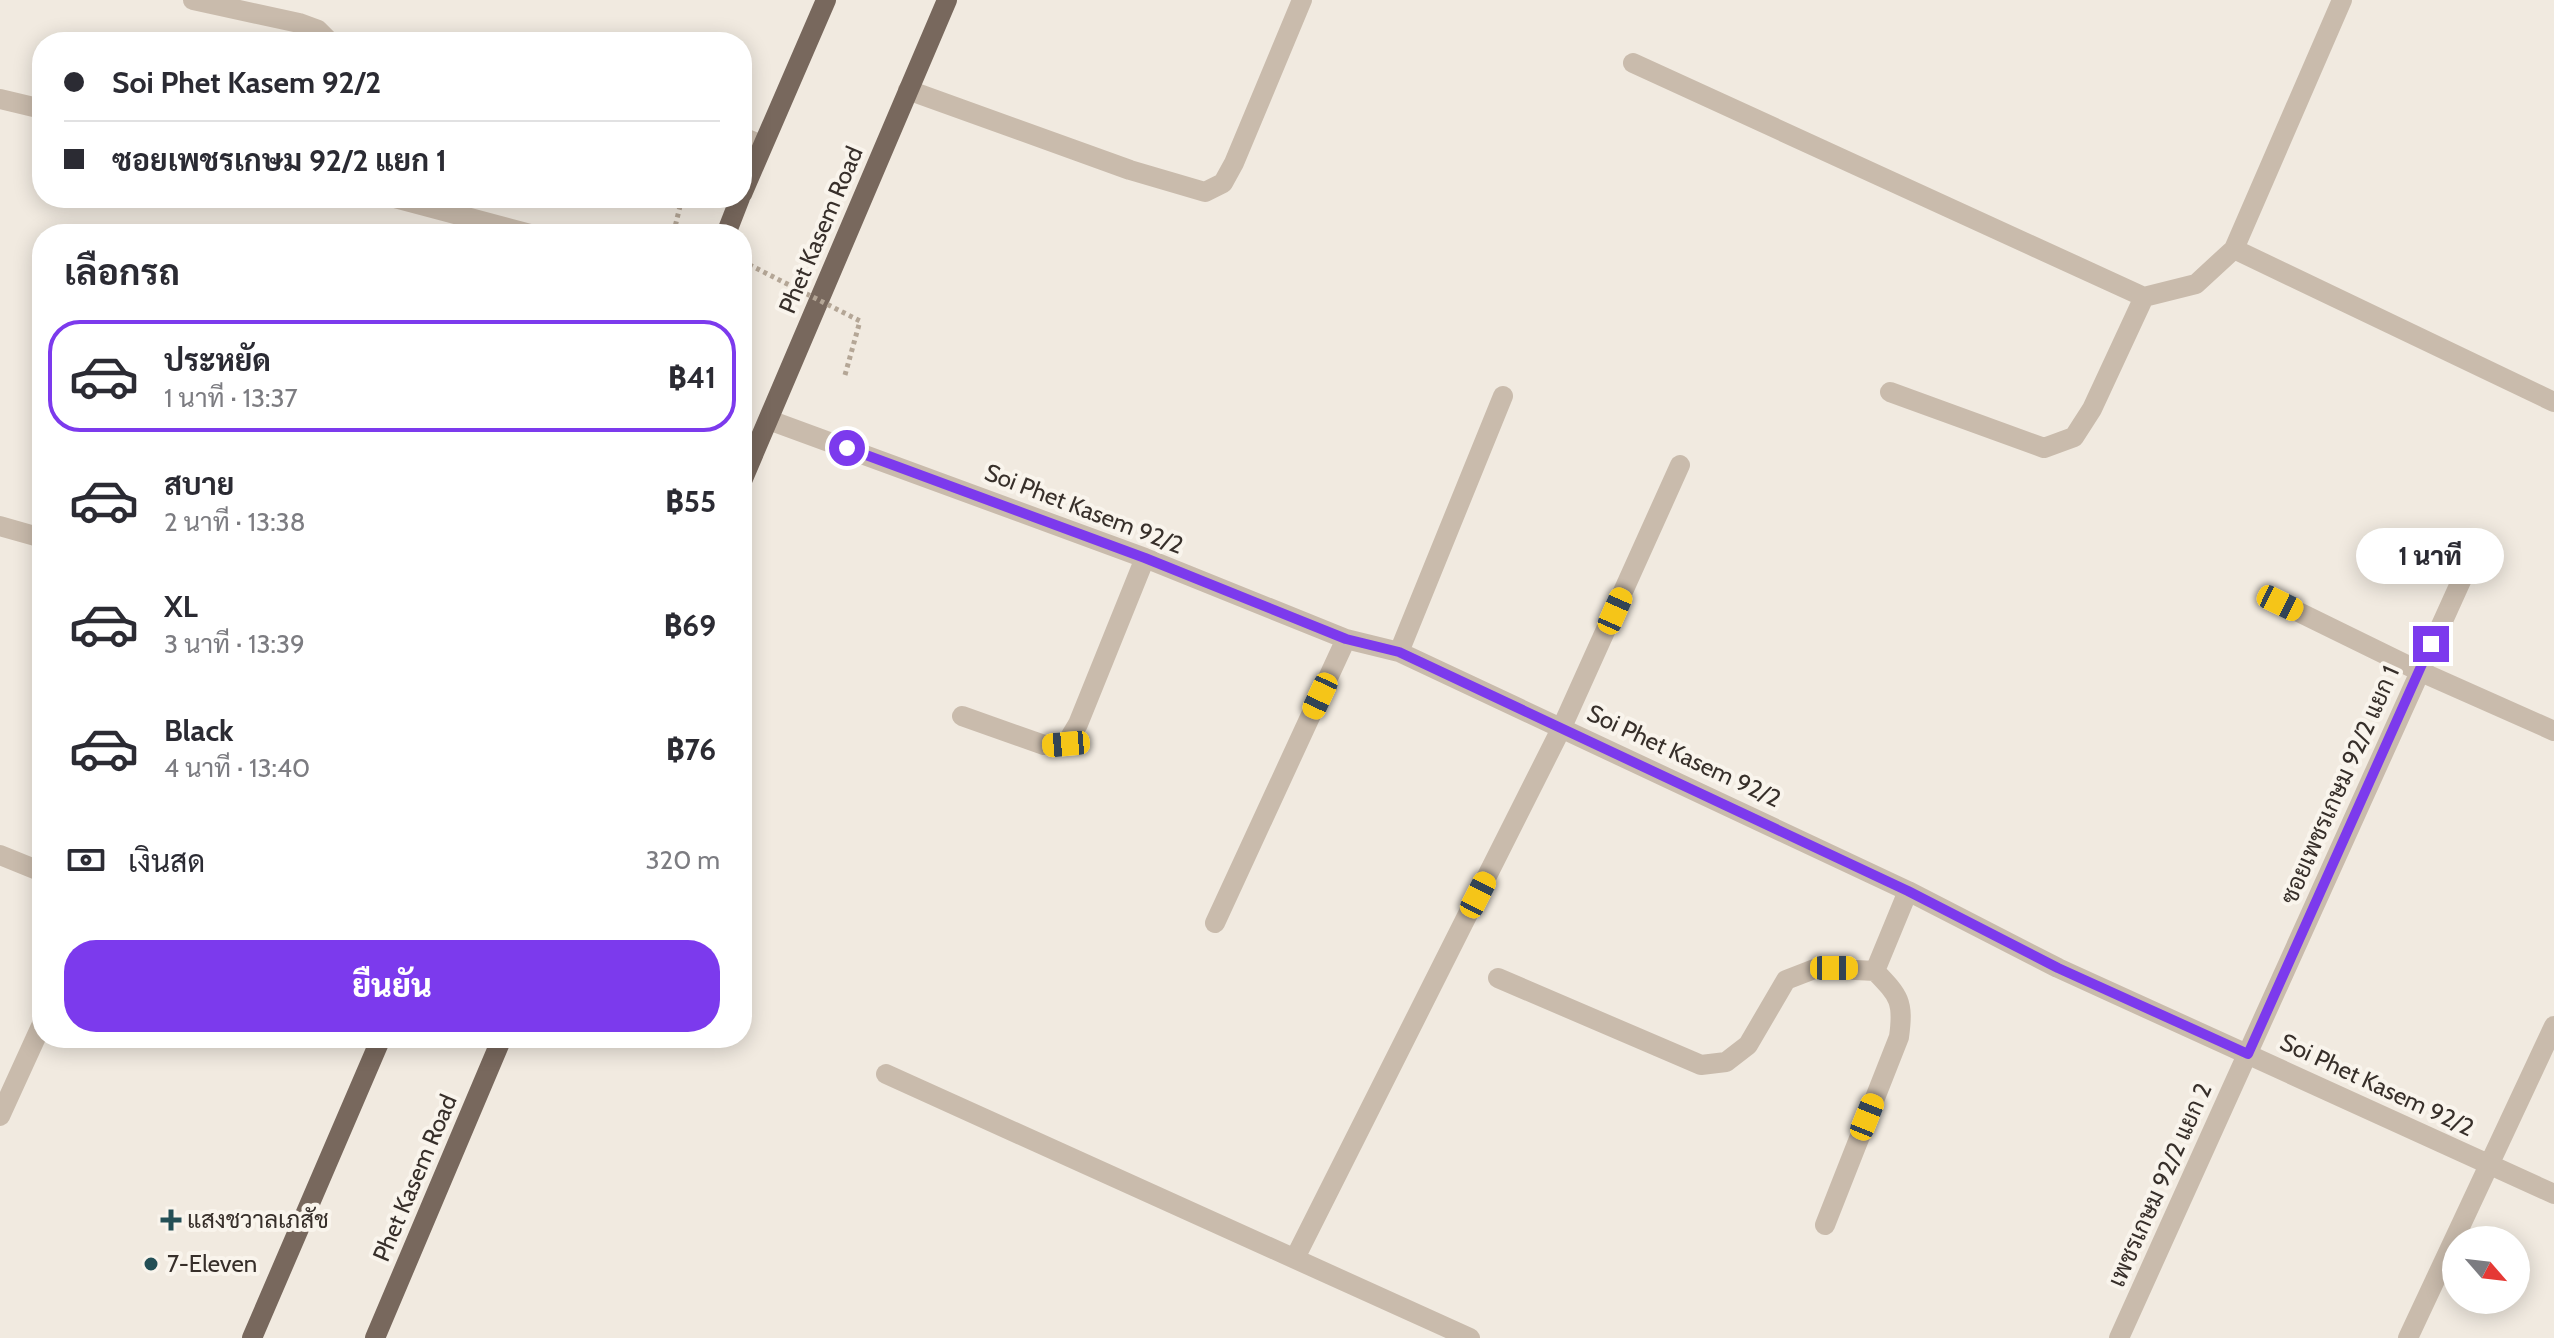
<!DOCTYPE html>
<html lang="th">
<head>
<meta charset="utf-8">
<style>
	body { margin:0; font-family:Cabin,Sarabun,sans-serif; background:#f2f2f3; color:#2b2b33; height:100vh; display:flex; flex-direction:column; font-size:30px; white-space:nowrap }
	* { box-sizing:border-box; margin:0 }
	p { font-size:26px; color:#7c7c81 }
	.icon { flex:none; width:44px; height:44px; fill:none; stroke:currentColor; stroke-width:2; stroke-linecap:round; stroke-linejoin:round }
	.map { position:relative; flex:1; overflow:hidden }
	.side { position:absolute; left:32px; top:224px; width:720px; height:824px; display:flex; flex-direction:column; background:#fff; border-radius:32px; box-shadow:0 4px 20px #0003 }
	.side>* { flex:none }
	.top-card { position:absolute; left:32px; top:32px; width:720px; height:176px; border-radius:32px; box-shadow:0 4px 20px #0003; display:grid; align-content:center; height:176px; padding:0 32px; background:#fff }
	.needle { width:52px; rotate:118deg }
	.buttons { position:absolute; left:2442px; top:1226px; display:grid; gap:16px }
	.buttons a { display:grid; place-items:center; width:88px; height:88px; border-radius:50%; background:#fff; box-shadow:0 4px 20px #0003; font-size:40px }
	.end { position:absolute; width:36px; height:36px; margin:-18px; border:10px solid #7c3aed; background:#fff; box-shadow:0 0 0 4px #fff }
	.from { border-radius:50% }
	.bubble { position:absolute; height:56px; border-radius:28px; background:#fff; box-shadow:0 4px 20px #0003; font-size:26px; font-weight:800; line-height:56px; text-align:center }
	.car { position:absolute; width:24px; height:48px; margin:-24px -12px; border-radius:10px; box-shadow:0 0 6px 2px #0007; background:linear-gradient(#f5c518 24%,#345 0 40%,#f5c518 0 76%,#345 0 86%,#f5c518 0) }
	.top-card b { display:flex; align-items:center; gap:28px; height:76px; font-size:30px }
	.top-card b+b { border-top:2px solid #e1e1e2 }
	.top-card i { width:20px; height:20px; background:#2b2b33 }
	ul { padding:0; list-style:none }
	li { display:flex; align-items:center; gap:24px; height:112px; margin:0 16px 12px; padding:0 16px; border:4px solid transparent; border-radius:32px }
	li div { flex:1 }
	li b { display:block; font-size:30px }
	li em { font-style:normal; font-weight:800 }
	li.active { border-color:#7c3aed }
	li>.icon { width:72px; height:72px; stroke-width:1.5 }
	h2 { padding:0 32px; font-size:36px; line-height:96px }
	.pay { display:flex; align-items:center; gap:20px; height:88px; padding:0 32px; font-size:30px }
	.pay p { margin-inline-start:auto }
	.button { display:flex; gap:16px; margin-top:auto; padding:16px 32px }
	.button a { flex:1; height:92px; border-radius:32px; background:#7c3aed; color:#fff; font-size:32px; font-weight:800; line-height:92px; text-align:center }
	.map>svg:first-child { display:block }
</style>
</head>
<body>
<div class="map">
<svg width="2554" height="1338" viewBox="0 0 2554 1338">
	<rect width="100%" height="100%" fill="#f1eae0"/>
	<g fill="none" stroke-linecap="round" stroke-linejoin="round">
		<path stroke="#b4a696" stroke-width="5" stroke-dasharray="4 4" stroke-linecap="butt" d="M682,198L675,227L689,234
			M845,375L860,321"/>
		<path stroke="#c9bbac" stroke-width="20" d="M193,0L299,23L318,30L330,42
			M1633,63L2144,297
			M908,90L1130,170L1205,192L1223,183L1234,163L1302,0
			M0,99L42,109
			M742,137L762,145
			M395,198L530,234
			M2234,249L2554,402
			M1890,392L2044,448L2074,437L2092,409L2144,297L2196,284L2234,249L2342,0
			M769,420L1145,558L1346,639L1399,652L1908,891L2058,968L2554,1194
			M0,526L42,538
			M2280,603L2419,671L2554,731
			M1399,652L1503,396
			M962,716L1044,745L1066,744L1078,724L1145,558
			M0,855L42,872
			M1215,923L1346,639
			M1498,978L1701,1065L1726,1062L1748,1045L1786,980L1817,968L1875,971L1908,891
			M886,1074L1470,1338
			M0,1116L42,1024
			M1825,1225L1899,1037C1904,1001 1899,996 1875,971
			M1295,1258L1562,727L1680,465
			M2119,1338L2480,539
			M2408,1338L2554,1026"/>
		<path stroke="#78685d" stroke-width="20" d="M742,194L826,0
			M726,234L740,198
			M742,481L947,0
			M252,1338L381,1038
			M375,1338L502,1038"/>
		<path stroke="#b4a696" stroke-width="5" stroke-dasharray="4 4" stroke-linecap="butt" d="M742,261L860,321"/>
	</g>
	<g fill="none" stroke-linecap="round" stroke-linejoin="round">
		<path stroke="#7c3aed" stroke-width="10" d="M847,448L1145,558L1346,639L1399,652L1908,891L2058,968L2248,1054L2431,644"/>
	</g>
	<g fill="#234f56" stroke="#f9f4ec" stroke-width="3">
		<path d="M167 1208h8v8h8v8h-8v8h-8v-8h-8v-8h8z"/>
		<circle cx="151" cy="1264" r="8"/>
	</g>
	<g text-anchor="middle" stroke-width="8" stroke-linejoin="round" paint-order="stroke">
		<g font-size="24" fill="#372f2a" stroke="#f9f4ec">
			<text transform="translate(821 230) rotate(-67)" y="8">Phet Kasem Road</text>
			<text transform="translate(1084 509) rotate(21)" y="8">Soi Phet Kasem 92/2</text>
			<text transform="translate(1684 756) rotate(25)" y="8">Soi Phet Kasem 92/2</text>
			<text transform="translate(2340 785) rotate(-66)" y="8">ซอยเพชรเกษม 92/2 แยก 1</text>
			<text transform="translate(2377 1085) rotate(25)" y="8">Soi Phet Kasem 92/2</text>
			<text transform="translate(415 1178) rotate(-67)" y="8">Phet Kasem Road</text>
			<text transform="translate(2160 1185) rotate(-66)" y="8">เพชรเกษม 92/2 แยก 2</text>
		</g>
		<g font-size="24" fill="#372f2a" stroke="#f9f4ec" text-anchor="start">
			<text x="187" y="1228">แสงชวาลเภสัช</text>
			<text x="167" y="1272">7-Eleven</text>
		</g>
	</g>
</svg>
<div class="buttons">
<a><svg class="needle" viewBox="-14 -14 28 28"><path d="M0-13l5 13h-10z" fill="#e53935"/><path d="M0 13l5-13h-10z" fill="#7c7c81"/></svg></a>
</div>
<i class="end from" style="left:847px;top:448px"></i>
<i class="end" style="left:2431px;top:644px"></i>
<div class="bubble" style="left:2356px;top:528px;width:148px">1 นาที</div>
<i class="car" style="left:2280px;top:603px;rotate:116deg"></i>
<i class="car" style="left:1615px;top:611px;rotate:24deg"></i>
<i class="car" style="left:1320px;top:696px;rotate:205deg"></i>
<i class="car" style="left:1066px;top:744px;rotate:265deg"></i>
<i class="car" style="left:1478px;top:895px;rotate:27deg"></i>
<i class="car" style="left:1834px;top:968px;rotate:90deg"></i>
<i class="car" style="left:1867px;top:1117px;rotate:22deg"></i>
<div class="top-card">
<b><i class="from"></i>Soi Phet Kasem 92/2</b>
<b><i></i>ซอยเพชรเกษม 92/2 แยก 1</b>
</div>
<section class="side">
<h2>เลือกรถ</h2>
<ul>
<li class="active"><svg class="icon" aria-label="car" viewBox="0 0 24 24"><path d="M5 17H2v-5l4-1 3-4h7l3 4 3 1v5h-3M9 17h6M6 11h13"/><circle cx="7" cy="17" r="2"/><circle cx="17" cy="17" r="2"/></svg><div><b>ประหยัด</b><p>1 นาที · 13:37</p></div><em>฿41</em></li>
<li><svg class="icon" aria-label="car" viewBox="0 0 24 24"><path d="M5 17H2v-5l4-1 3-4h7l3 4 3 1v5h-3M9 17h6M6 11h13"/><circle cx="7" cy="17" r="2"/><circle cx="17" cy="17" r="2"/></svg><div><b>สบาย</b><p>2 นาที · 13:38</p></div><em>฿55</em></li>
<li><svg class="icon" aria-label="car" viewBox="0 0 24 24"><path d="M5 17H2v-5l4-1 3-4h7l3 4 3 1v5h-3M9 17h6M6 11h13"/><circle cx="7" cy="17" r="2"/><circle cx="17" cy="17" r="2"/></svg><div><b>XL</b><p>3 นาที · 13:39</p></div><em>฿69</em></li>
<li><svg class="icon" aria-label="car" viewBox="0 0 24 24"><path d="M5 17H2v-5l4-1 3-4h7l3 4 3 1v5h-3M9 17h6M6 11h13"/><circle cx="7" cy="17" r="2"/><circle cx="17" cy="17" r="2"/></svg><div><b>Black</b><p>4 นาที · 13:40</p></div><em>฿76</em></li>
</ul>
<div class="pay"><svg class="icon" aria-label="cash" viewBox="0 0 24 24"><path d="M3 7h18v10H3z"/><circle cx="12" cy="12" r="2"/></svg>เงินสด<p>320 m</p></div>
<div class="button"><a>ยืนยัน</a></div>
</section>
</div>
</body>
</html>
